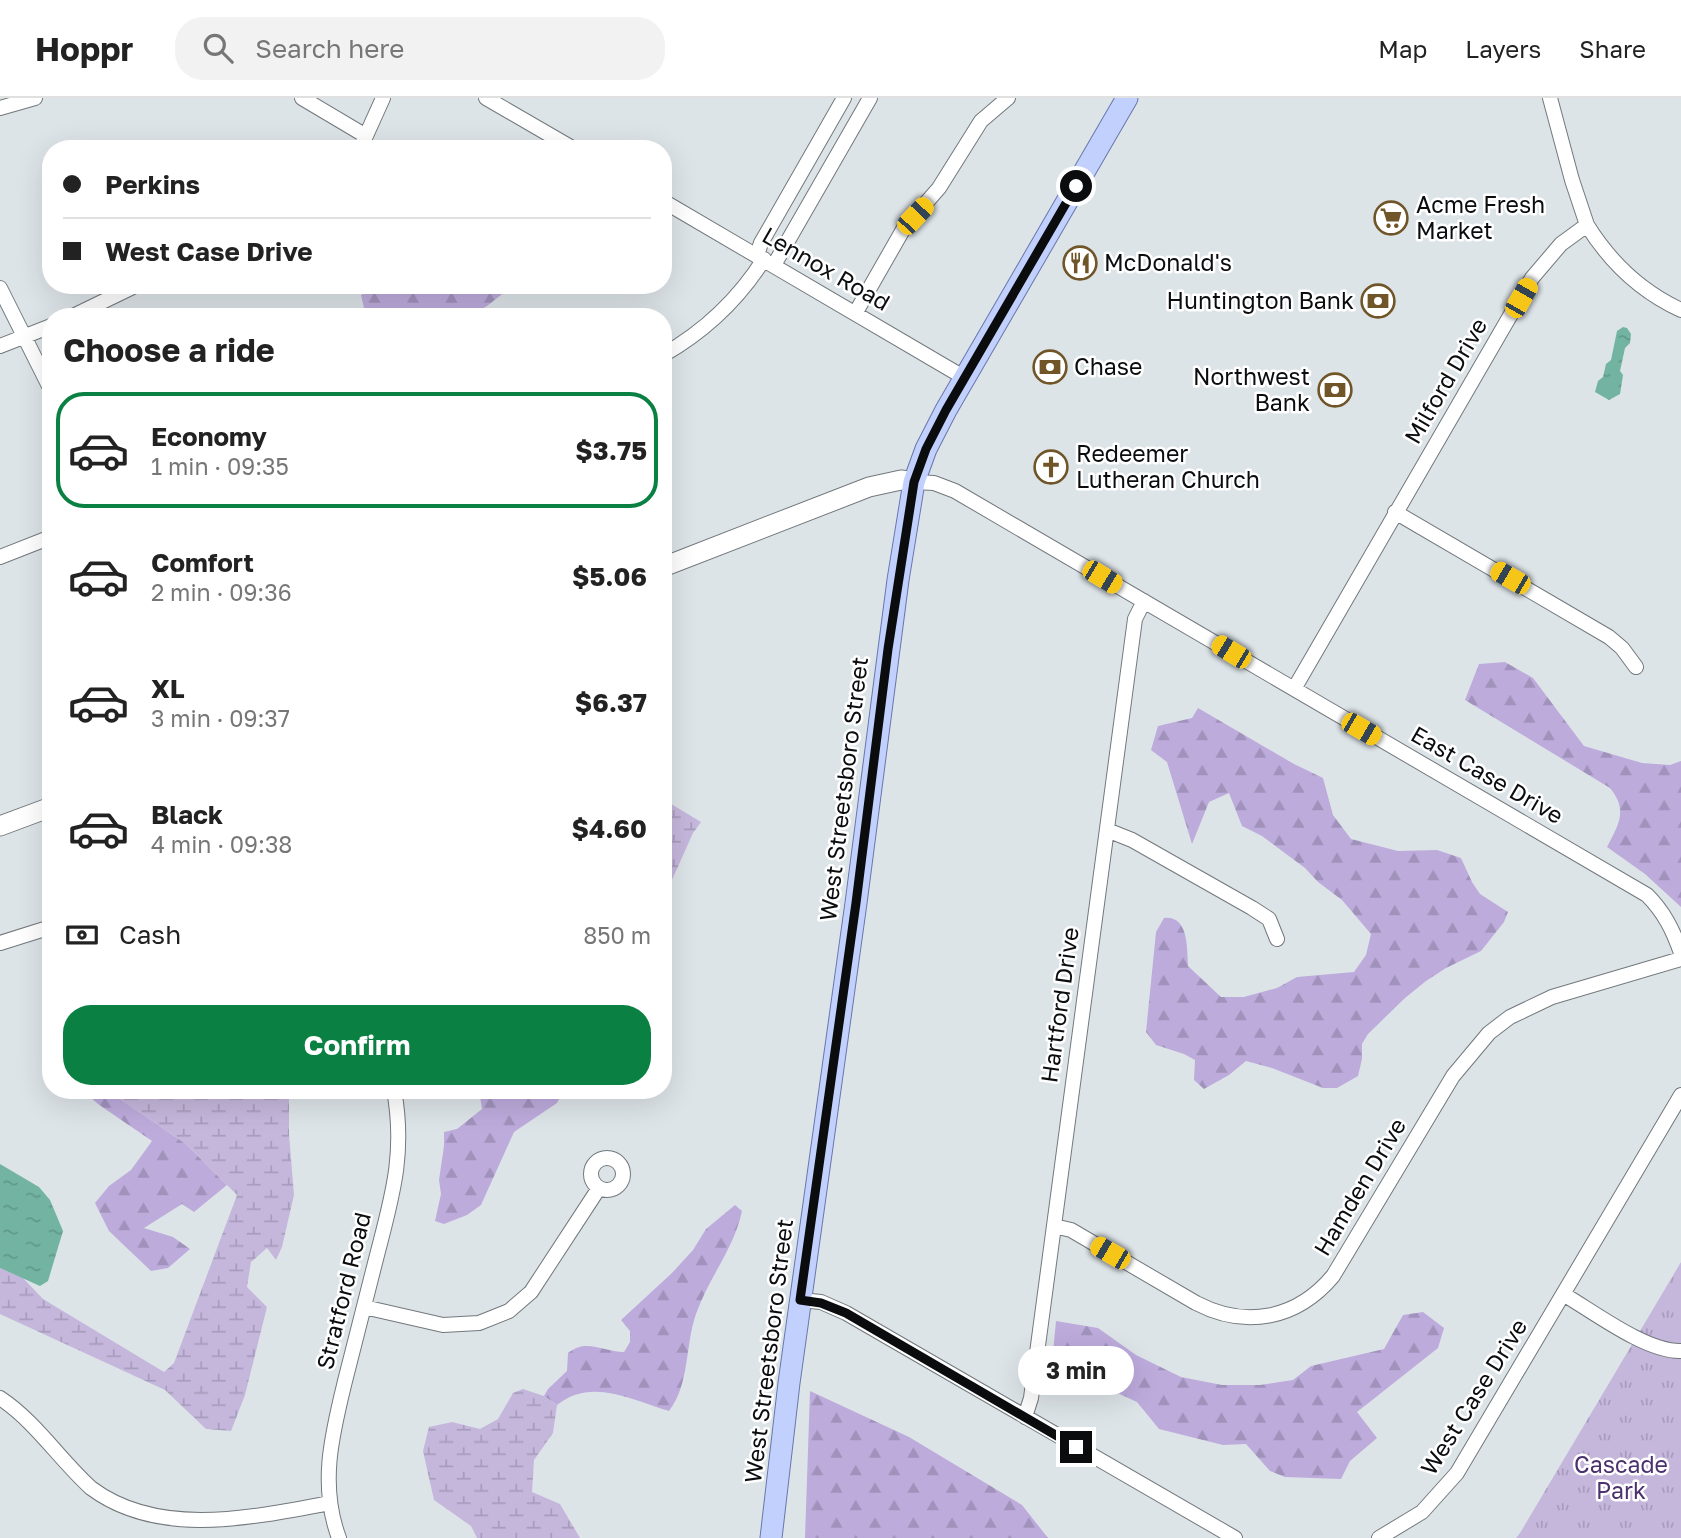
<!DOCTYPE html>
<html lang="en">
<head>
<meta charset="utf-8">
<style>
	body { margin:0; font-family:"Golos Text",sans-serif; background:#f2f2f2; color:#222; height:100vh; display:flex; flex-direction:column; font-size:26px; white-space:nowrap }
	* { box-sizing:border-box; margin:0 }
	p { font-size:23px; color:#767676 }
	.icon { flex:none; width:38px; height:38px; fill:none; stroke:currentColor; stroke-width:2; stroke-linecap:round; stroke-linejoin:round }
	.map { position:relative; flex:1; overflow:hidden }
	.side { position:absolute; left:42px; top:210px; width:630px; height:791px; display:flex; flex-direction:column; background:#fff; border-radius:28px; box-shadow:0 7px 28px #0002 }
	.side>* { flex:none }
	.banner { position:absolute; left:42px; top:42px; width:630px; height:154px; border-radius:28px; box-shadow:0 7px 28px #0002; display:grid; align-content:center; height:154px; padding:0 21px; background:#fff }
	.end { position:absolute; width:32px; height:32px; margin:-16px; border:9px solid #0a0c0e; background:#fff; box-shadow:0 0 0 4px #fff }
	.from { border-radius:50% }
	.bubble { position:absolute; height:49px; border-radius:24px; background:#fff; box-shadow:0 7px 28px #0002; font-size:23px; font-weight:700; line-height:49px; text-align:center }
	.car { position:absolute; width:21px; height:42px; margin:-21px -10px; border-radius:9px; box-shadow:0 0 5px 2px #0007; background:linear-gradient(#f5c518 24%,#345 0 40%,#f5c518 0 76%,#345 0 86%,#f5c518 0) }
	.banner b { display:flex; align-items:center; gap:24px; height:66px; font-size:26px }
	.banner b+b { border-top:2px solid #e0e0e0 }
	.banner i { width:18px; height:18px; background:#222 }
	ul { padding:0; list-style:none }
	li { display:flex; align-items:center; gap:21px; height:116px; margin:0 14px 10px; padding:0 7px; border:4px solid transparent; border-radius:28px }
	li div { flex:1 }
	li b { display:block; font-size:26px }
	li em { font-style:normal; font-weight:700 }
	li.on { border-color:#0b8043 }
	li>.icon { width:63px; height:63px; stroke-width:1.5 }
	h2 { padding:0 21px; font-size:32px; line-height:84px }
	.pay { display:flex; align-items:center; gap:18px; height:77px; padding:0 21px; font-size:26px }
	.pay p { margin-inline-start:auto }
	.cta { display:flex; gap:14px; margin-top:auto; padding:14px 21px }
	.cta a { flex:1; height:80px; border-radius:28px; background:#0b8043; color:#fff; font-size:28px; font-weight:700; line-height:80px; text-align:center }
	header { display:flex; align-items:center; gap:42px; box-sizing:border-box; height:98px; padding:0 35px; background:#fff; border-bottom:2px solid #e0e0e0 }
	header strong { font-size:33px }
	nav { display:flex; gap:38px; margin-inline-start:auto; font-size:24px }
	.search { width:490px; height:63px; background:#f2f2f2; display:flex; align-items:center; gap:18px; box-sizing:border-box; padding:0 24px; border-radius:28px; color:#767676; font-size:26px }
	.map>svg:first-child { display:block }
</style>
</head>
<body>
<header>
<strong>Hoppr</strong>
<div class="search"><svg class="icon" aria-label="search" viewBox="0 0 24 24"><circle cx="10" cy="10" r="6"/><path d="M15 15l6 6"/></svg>Search here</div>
<nav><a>Map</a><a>Layers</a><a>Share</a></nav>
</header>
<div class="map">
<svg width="1681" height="1440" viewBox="0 0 1681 1440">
	<defs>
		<pattern id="forest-firs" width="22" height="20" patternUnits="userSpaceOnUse" patternTransform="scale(1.75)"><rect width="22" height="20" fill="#bdabdc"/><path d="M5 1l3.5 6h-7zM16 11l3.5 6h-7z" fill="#a192bc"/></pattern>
		<pattern id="wetland-marsh" width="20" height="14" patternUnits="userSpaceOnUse" patternTransform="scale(1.75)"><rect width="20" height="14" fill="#c5b7dc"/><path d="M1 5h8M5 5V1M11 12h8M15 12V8" fill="none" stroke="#a89cbc"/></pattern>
		<pattern id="park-tufts" width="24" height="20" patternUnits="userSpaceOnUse" patternTransform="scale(1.75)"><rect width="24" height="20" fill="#c5b7dc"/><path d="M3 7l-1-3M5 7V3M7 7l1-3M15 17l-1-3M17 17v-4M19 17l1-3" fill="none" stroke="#a89cbc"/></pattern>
		<pattern id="water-ripples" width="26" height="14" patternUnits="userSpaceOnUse" patternTransform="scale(1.75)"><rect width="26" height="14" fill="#72b3a1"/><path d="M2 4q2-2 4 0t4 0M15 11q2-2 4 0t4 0" fill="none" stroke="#619989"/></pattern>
	</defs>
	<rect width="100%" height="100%" fill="#dde4e8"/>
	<path fill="url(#forest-firs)" d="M381,187H522L506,193L487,208L467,219H366L361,197Z
		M1505,564L1533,580L1584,648L1642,665L1670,667L1681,663V809L1645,776L1607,749C1619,726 1628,712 1610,690L1465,602L1479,566Z
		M1198,610L1294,666L1323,680L1333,717L1351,741L1398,753L1437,752L1461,760L1472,784L1480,796L1508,814L1504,824L1481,853L1446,870L1426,883L1405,900L1368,936L1362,946V961L1358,978L1337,990H1323L1272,970L1246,963L1229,977L1204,991L1194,982L1195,962L1184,956L1156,947L1146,934L1156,834L1164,820C1189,817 1187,851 1188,868L1221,899H1244L1277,890L1297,879L1354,874L1366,857L1371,836L1342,802L1318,784L1305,770L1262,738L1242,728L1229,695L1209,704L1192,746L1167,664L1151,652L1158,628L1192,620Z
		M82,992H107L186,1046L227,1087L194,1114L182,1106L144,1130L173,1139L190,1151L168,1170L151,1173L109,1133L95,1105L109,1088L131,1072L152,1043L98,1006Z
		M479,992H564L557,1005L514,1034L481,1107L467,1117L444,1126L435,1123L441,1096L439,1082L444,1048V1034L457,1031L482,1011Z
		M735,1107L742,1113C734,1151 709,1179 696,1216C685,1247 690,1286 669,1313C632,1302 591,1279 557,1307L544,1298L548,1291L567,1273L568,1255C587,1240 603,1254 624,1254L630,1244V1233L621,1222L672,1175L693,1152L706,1131Z
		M1423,1214L1444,1230L1438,1250L1357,1314L1377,1340L1350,1363L1341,1381L1285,1379L1270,1373L1246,1346L1223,1347L1159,1331L1137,1304L1113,1293L1093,1270L1052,1265L1056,1223L1098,1230L1136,1257L1181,1279L1222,1287H1260L1293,1282L1311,1268L1384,1251L1403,1217Z
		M810,1293L909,1339L1022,1407L1048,1440H805Z"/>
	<path fill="url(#wetland-marsh)" d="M663,701L701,724L693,735L663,802Z
		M107,992H285L289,999V1036L294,1097L282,1149L276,1162L267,1150L251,1164L247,1189L267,1209L245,1297L231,1333L206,1331L165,1292L0,1216V1170L23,1180L43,1201L164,1274L174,1265L237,1097L186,1046Z
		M523,1291L544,1298L557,1307L553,1335L534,1362L532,1394L560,1406L580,1440H477L471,1428L434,1402L423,1353L429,1329L452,1324L480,1331L498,1321L513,1295Z"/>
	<path fill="url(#park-tufts)" d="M1681,1164V1440H1516L1520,1435Z"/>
	<path fill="url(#water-ripples)" d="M1623,229L1627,230L1631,236L1630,245L1625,250L1620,273L1623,277L1620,296L1609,302L1595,294L1598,283L1603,279L1606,266L1611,262L1617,233Z
		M0,1066L39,1089L50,1102L63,1133L48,1183L40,1188L0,1170Z"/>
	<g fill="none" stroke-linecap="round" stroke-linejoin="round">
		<defs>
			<path id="street" d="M302,0L366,38
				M486,0L574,51
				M0,10L35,0
				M360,51L383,0
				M663,103L965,280
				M1587,127C1610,164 1642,194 1681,212
				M757,157L761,145L844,0
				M774,167L870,0
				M0,190L51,292
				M856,214L904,130L939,90L981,23L1008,0
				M71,219L137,187
				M0,248L51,228
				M663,257C705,233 738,202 764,161
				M914,384L934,385L955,393L1647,797C1664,814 1673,832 1681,855
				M1395,414L1609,539L1622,550L1636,569
				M0,459L51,439
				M1294,591L1532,180L1561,146L1587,127L1572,82L1550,0
				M1107,732L1132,742L1252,810L1269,821L1277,841
				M0,845L51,829
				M591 1076a16 16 0 1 1 32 0a16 16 0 1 1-32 0Z
				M1054,1128L1071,1132L1196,1205C1246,1231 1297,1221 1333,1178L1453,978L1489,935L1510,919L1552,899L1681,861
				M1563,1196C1594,1214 1646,1254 1681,1253
				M800,1202L821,1204L846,1215L1235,1440
				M364,1209L443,1227L479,1225L509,1213L531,1194L599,1090
				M0,1300C36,1324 59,1361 91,1390C158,1440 250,1420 330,1405
				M1025,1319L1031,1300L1135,521L1144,503
				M339,1440C319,1387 332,1336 345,1283C355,1244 365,1204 375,1165C391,1102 406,1058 394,992
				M1379,1440L1422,1414L1457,1375L1681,997"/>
			<path id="secondary" d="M663,469L869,389L901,382L914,384
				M0,728L51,709"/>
			<path id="primary" d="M771,1440L789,1285L856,805L898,482L914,384L926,351L946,312L1127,0"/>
		</defs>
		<use href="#street" stroke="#72787c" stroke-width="16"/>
		<use href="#secondary" stroke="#72787c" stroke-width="21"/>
		<use href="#primary" stroke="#6777aa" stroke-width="23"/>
		<use href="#street" stroke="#fff" stroke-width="14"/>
		<use href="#secondary" stroke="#fff" stroke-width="19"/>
		<use href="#primary" stroke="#c2d0fe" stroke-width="21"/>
	</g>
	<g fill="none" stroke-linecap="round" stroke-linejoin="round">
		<path stroke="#0a0c0e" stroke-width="9" d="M1076,1349L846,1215L821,1205L800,1202L856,805L888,551L914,384L926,351L946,312L1076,88"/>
	</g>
	<defs>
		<symbol id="supermarket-ring" viewBox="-11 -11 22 22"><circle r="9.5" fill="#fff" stroke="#6f5527" stroke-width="1.5"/><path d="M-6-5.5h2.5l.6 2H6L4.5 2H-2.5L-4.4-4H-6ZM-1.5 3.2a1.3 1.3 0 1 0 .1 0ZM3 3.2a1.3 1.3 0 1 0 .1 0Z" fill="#6f5527"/></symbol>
		<symbol id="restaurant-ring" viewBox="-11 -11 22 22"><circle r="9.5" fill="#fff" stroke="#6f5527" stroke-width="1.5"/><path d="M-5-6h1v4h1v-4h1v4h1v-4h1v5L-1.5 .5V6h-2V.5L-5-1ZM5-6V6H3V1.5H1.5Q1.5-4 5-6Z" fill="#6f5527"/></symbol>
		<symbol id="bank-ring" viewBox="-11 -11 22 22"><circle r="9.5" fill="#fff" stroke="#6f5527" stroke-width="1.5"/><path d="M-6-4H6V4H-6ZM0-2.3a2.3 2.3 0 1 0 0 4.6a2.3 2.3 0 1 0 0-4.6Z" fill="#6f5527"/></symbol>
		<symbol id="church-ring" viewBox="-11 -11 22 22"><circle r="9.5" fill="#fff" stroke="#6f5527" stroke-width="1.5"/><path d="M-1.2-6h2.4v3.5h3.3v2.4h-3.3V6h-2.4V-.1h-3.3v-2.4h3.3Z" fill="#6f5527"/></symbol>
	</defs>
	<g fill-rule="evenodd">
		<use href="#supermarket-ring" x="1372" y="101" width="38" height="38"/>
		<use href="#restaurant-ring" x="1061" y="146" width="38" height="38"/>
		<use href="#bank-ring" x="1359" y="184" width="38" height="38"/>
		<use href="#bank-ring" x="1031" y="250" width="38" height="38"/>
		<use href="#bank-ring" x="1316" y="273" width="38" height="38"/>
		<use href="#church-ring" x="1032" y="350" width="38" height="38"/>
	</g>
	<g text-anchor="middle" stroke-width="5" stroke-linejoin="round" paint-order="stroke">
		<g font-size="23" fill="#0a0c0e" stroke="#fff" text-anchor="start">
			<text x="1416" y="115">Acme Fresh<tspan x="1416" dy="26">Market</tspan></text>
			<text x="1104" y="173">McDonald's</text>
			<text x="1354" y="211" text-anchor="end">Huntington Bank</text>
			<text x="1074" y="277">Chase</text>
			<text x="1310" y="287" text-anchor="end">Northwest<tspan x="1310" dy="26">Bank</tspan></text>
			<text x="1076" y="364">Redeemer<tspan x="1076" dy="26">Lutheran Church</tspan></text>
		</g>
		<g font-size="23" fill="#0a0c0e" stroke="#fff">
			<text transform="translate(826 171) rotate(30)" y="8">Lennox Road</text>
			<text transform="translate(1446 283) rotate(-60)" y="8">Milford Drive</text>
			<text transform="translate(1487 677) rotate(30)" y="8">East Case Drive</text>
			<text transform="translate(844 691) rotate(-83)" y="8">West Streetsboro Street</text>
			<text transform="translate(1060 907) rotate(-82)" y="8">Hartford Drive</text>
			<text transform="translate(1360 1089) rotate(-59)" y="8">Hamden Drive</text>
			<text transform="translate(344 1193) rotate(-76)" y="8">Stratford Road</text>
			<text transform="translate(769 1253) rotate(-83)" y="8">West Streetsboro Street</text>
			<text transform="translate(1474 1299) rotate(-58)" y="8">West Case Drive</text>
		</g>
		<g font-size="23" fill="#4b316d" stroke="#fff">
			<text x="1621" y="1375">Cascade<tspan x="1621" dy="26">Park</tspan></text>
		</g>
	</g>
</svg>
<i class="end from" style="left:1076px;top:88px"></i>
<i class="end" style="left:1076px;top:1349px"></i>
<div class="bubble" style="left:1018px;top:1248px;width:116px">3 min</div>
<i class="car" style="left:915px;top:118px;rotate:43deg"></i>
<i class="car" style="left:1521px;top:200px;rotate:30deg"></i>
<i class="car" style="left:1102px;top:479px;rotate:121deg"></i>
<i class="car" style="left:1510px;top:480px;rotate:300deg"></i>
<i class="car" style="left:1231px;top:554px;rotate:301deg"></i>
<i class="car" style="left:1361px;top:631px;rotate:120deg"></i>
<i class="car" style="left:1110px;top:1155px;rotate:300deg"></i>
<div class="banner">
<b><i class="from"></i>Perkins</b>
<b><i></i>West Case Drive</b>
</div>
<section class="side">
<h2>Choose a ride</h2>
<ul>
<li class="on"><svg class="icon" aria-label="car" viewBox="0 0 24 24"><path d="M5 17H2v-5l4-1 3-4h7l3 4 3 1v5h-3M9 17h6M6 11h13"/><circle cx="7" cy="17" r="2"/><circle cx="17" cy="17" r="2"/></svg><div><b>Economy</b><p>1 min · 09:35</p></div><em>$3.75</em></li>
<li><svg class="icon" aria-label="car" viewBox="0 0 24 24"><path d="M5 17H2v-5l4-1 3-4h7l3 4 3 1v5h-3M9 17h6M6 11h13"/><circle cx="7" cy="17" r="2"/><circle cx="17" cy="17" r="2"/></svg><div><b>Comfort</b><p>2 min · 09:36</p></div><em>$5.06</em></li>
<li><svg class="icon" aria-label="car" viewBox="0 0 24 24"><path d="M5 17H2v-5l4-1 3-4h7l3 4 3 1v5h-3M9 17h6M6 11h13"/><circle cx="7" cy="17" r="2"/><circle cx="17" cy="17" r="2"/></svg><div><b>XL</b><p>3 min · 09:37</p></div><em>$6.37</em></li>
<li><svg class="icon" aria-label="car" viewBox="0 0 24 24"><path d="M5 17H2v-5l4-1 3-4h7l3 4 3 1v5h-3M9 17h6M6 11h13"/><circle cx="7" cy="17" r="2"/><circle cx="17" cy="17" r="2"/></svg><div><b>Black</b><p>4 min · 09:38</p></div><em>$4.60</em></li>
</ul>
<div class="pay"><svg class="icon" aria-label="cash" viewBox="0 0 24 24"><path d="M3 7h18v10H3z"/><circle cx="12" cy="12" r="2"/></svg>Cash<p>850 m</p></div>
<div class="cta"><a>Confirm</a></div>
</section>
</div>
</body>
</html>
